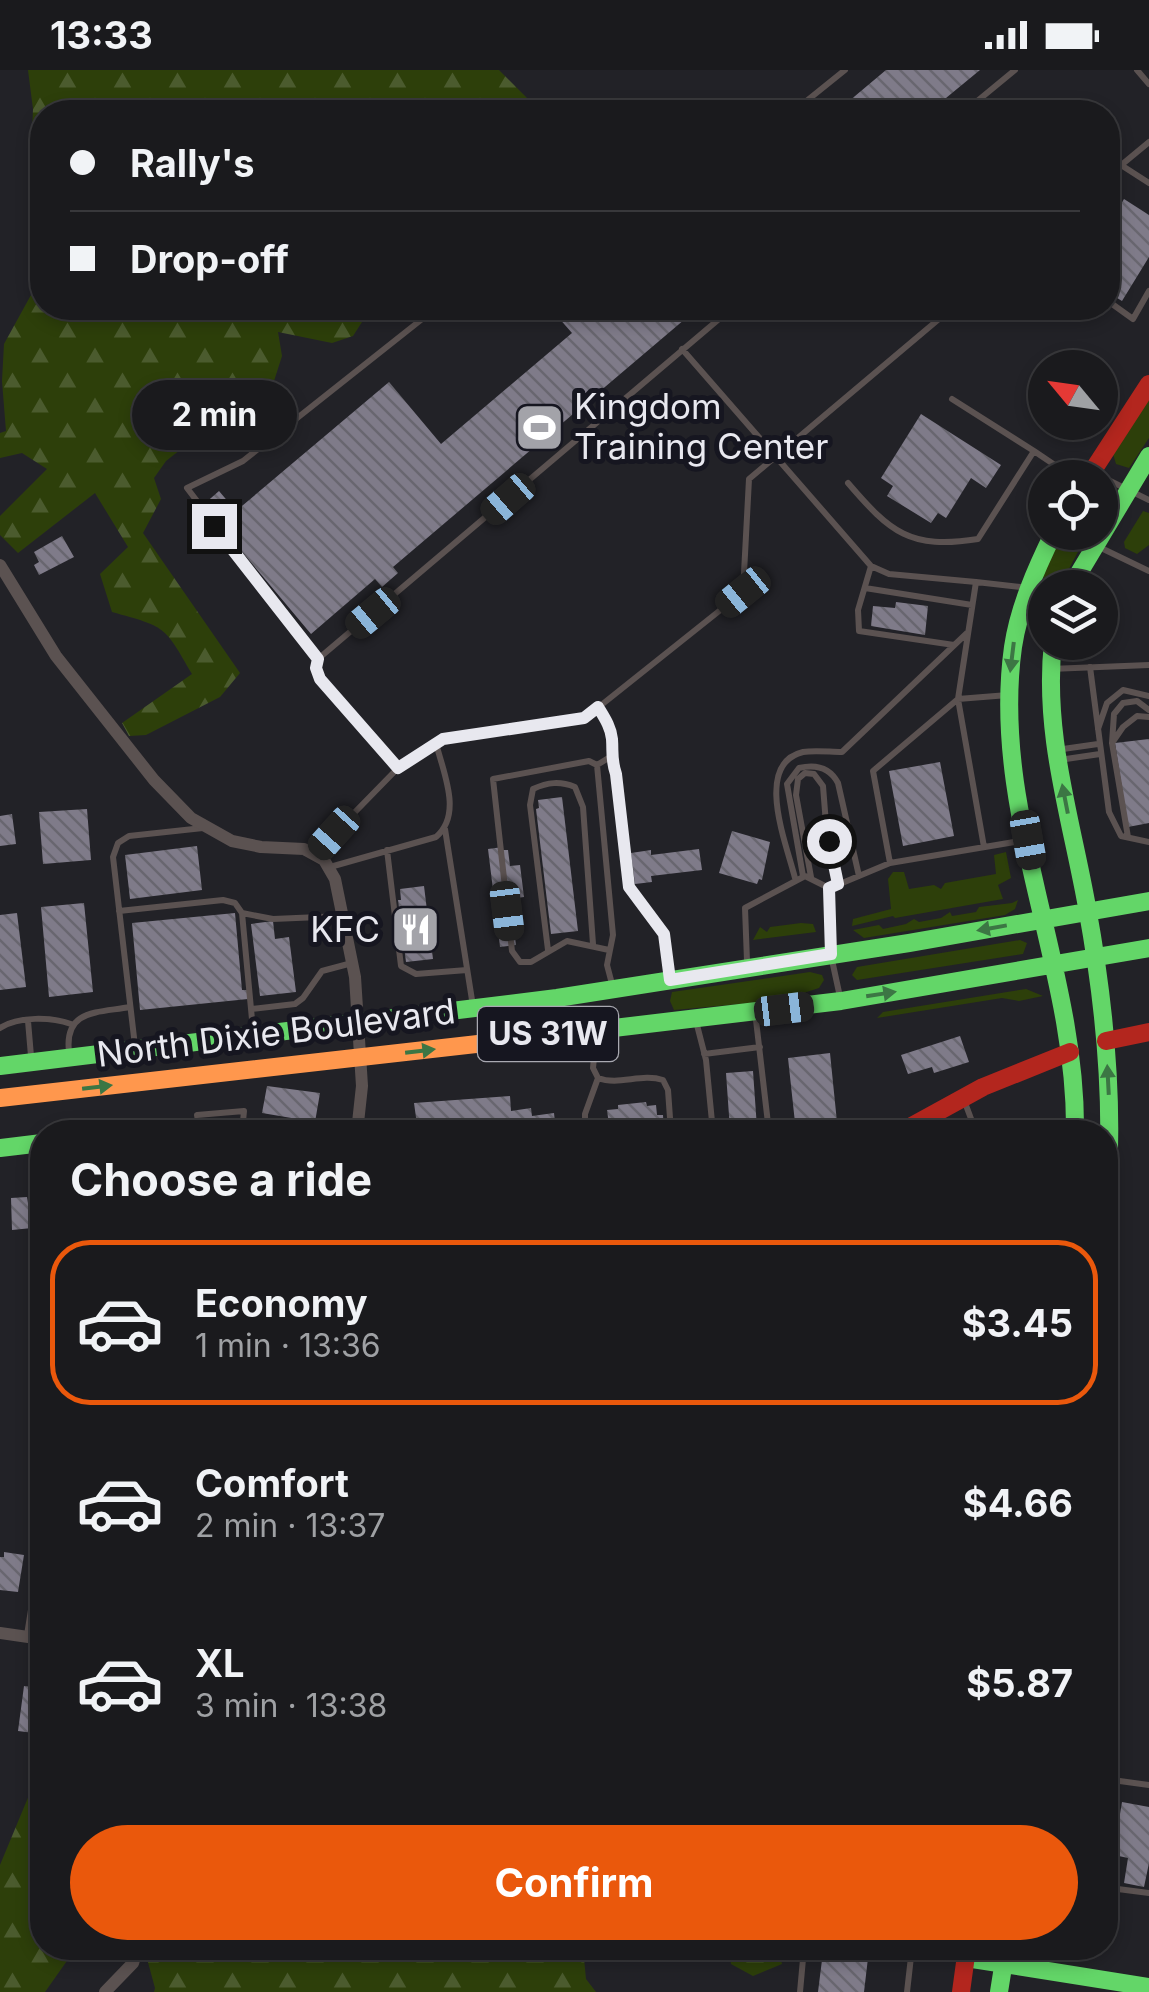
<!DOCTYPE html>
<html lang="en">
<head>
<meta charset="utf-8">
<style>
	body { margin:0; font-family:Inter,sans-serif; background:#232326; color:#f1f3f6; height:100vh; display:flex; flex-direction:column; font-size:38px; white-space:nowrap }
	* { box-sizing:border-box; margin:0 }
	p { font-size:32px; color:#9fa1a4 }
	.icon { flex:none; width:55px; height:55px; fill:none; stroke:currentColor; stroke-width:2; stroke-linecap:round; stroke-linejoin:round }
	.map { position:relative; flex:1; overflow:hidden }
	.details { position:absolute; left:30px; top:1050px; width:1088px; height:840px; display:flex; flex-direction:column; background:#1a1a1d; border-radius:40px; box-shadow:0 5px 15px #0003,0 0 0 2px #38383b }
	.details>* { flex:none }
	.top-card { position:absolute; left:30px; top:30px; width:1090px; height:220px; border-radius:40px; box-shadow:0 5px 15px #0003,0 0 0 2px #38383b; display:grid; align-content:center; height:220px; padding:0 40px; background:#1a1a1d }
	.needle { width:65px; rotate:299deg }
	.buttons { position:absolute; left:1028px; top:280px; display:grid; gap:20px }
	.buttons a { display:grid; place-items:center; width:90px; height:90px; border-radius:50%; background:#1a1a1d; box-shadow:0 5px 15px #0003,0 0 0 2px #38383b; font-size:50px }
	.end { position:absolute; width:45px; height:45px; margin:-22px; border:12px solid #e8e8ef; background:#111; box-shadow:0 0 0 5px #111 }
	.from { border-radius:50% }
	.bubble { position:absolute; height:70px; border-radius:35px; background:#1a1a1d; box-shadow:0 5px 15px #0003,0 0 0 2px #38383b; font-size:32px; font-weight:700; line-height:70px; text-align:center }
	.car { position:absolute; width:30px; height:60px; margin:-30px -15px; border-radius:12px; box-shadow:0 0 8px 2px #0007; background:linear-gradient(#222 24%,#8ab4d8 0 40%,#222 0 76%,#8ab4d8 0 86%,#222 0) }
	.top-card b { display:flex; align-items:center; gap:35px; height:95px; font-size:38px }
	.top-card b+b { border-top:2px solid #38383b }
	.top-card i { width:25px; height:25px; background:#f1f3f6 }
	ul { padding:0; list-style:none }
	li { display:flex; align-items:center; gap:30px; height:165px; margin:0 20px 15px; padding:0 20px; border:5px solid transparent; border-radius:40px }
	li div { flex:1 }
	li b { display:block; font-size:38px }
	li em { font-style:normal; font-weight:700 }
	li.selected { border-color:#ea580c }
	li>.icon { width:90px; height:90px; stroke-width:1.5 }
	h2 { padding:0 40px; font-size:45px; line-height:120px }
	.action { display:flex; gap:20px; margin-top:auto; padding:20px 40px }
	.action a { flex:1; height:115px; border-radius:60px; background:#ea580c; color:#fff; font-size:40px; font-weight:700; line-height:115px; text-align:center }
	.status { display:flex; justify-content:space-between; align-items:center; height:70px; padding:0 50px; background:#1a1a1d; direction:ltr }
	.status svg { height:28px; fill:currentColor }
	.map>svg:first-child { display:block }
</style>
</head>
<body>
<div class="status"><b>13:33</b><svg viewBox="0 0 49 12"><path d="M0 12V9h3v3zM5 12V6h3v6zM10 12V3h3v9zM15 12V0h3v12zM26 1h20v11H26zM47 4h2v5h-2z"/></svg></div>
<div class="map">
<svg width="1149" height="1922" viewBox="0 0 1149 1922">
	<defs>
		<pattern id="forest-firs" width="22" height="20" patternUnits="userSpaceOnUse" patternTransform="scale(2.5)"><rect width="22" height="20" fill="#2d3f0a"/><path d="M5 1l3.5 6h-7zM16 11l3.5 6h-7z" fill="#4b5b2e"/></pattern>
		<pattern id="building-back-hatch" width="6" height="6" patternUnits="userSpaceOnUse" patternTransform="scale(2.5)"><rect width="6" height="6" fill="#7f7b89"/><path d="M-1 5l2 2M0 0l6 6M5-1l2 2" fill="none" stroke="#68666f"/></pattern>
	</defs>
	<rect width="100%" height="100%" fill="#222227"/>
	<path fill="#2d3f0a" d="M1149,329V368L1129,398L1116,394L1113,384Z
		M1143,441L1149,443V475L1137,484L1125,478L1124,472Z
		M1063,463H1088L1062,512L1054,515L1045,512L1042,502Z
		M1006,782L1011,808L998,815L1003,829L895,848L893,846L852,856L853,849L891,839L888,809L893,802H904L909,819L934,815L941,819L945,813L996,804L994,785Z
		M1018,830L1015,839L1005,845L864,868L853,860L879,855L883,859L906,854L914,849L919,852L941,848L950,842L952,846L976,842L979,837L1012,833Z
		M801,853L813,854L816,862L753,870L760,857L767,862L770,857Z
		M1020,870L1027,873L1023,884L857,910L852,905L857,897Z
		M810,902L822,905L824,910L819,918L782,930L674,940L670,931L672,922Z
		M1026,919L1043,926L1019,931L1002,928L877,948L883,942Z"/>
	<path fill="url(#forest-firs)" d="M28,0H499L530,31L523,42H476L447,37L436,42H42V103L31,89L33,39Z
		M42,205V238H371L353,266L332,273L278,262L282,286L274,311L242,331L166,391L154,408L161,429L143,463L240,603L220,627L146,665L129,666L122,653L192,604C164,555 166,557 112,542L100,504L128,477L95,423L18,483L0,465V446L47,399L22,383L0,388V363L6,361L2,311L4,274Z
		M42,1694V1878H76L45,1922H0V1795Z
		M133,1878H583L586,1909L596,1922H154L155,1918L146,1885Z
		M729,1878H778L782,1894L753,1906L731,1894Z"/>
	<path fill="url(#building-back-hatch)" d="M886,0H980L929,42H836Z
		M1124,129L1149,145V187L1122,231L1109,223L1118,208L1108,201V156Z
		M550,238H698L393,497L398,503L382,517L375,509L311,564L203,435L219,421L236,441L389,312L441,374L572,263Z
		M921,344L1001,395L986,418L971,408L946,448L938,443L931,453L887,426L893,416L881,408Z
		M62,466L74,487L39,505L34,495L39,492L34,482Z
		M896,532L928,536L925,565L871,556L873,536L895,538Z
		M1149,669V753L1128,757L1115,673Z
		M940,692L954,766L903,776L889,701Z
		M562,727L578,861L551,864L536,739L539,738L538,730Z
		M87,739L91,790L43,794L39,742Z
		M12,744L16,774L0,776V746Z
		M841,754L845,773L854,771L856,781L834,789L833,785L825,787L823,777L833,775L829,757Z
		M732,761L770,772L762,810L759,809L757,814L719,803Z
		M197,776L202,820L130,829L125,785Z
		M503,777V780H508L510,796L520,795L524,827L510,829L516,875L500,877L488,779Z
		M699,779L702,800L651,806L652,812L635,814L631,783L651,780V785Z
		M424,816L433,889L406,892L398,830H401L400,819Z
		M84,833L93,922L49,927L41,837Z
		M17,843L26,917L0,920V845Z
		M235,843L242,920H247L248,929L140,940L132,853Z
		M273,851L275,869L289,867L296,922L260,926L251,854Z
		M960,966L969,992L934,1003L932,997L908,1004L901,985Z
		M830,983L838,1062H796L788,988Z
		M753,1001L757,1058L730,1060L726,1003Z
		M267,1016L320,1023L315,1052L262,1043Z
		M510,1026L511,1041L531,1038L532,1046L554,1043L556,1062H533L532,1053L513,1055L514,1062H418L414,1033Z
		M646,1032L647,1036L656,1035L657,1045H663L664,1062H610L607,1040L618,1039V1035Z
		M27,1127L32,1158L12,1160L11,1128Z
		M4,1482L24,1485L18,1522L0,1520V1487H4Z
		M24,1616L42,1618V1664L18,1661Z
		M1122,1732L1149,1737V1793L1144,1817L1124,1813L1128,1788L1114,1785L1116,1773L1105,1772V1747L1119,1750Z
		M823,1882L868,1888L864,1922H818Z"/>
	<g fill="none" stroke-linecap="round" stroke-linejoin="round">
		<path stroke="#5b5251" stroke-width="6" d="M1137,0L1149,14
			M780,42L799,37L845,0
			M964,42L1015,0
			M1121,95L1149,113
			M1108,106L1149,72
			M1108,231L1133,249L1149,221
			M682,279L871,496L889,504L976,512
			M952,329L1034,381
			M1096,404L1149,430
			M848,413C890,462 910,480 978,469L1034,381L1074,408
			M1099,477L1149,501
			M871,496L858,540L859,561L954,575
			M865,518L972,535
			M318,589L732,238
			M1090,597L1109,742L1121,766L1149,772
			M1050,599L1149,595
			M1098,659L1107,633L1123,620L1149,626
			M1112,673L1114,644L1123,633L1137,631L1149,640
			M1056,680L1098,674
			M610,687L616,704L629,817L664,864L670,907
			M1059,690L1100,684
			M597,695L610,687C614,667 609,655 598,637
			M398,698L320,609L316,598L318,589L187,418L243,391L436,238
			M445,759L472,930
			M1128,767L1112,673L1123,657L1137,646L1149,647
			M984,777L958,629L976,512L1029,518L1045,524
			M387,780L401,896L416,904L467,900
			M315,783L398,698L443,669L585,648L743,522L749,409L952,238
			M890,793L873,701L958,629L1008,625
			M330,797L436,767C463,744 443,702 436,673
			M803,806L787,714L799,698C816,694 830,698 838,713L859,806
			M811,807L796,725L798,709L805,703L814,704L823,716L826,754L838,815
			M795,808C787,775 753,694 803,682C815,680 830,682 842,682L967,563
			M835,816L890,793L1026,770
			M119,841L223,830L235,833L242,843L253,960
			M242,843L273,849L343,846
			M548,880L530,735L533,719C548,712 560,711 575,717L583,737L593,874
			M609,880L567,871L531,892H520L512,881L493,709L589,691L597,695L613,865L607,895L612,914
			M832,890L840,927
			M747,891L745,838L805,806L829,818L831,878
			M251,939L295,934L303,928L322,901L352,893
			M756,950L769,1062
			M28,951L31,986
			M697,955L706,990L713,1062
			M0,958C19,946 51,947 71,954
			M596,967L593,998L598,1008C619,1016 641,1003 663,1010L668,1020L671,1062
			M135,976L113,787L118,773L129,766L203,758
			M69,982C64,939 98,943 130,937
			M704,984L760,977
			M964,1030L976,1062
			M928,1047L930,1062
			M200,1062L197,1045L244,1041L242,1062
			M585,1062V1044L598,1008
			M27,1565L42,1471
			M1105,1709L1149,1715
			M1105,1811L1110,1818L1149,1823
			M800,1922L804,1878L964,1888
			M907,1922L912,1878"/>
		<path stroke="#5b5251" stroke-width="12" d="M0,495L56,586L154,710L191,748L232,771L261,777L304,779L324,790L335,809L355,907L362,1016L357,1062
			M0,1563L42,1569
			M105,1922L133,1893L138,1878"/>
		<path stroke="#63d668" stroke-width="18" d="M1054,462C1036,499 1019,537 1013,577C990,742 1077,898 1075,1062
			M1070,518L1149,386
			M1053,572C1043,664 1071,747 1087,837C1105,936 1116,1041 1105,1142
			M521,969L841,931L1149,878
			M0,996L557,928L909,873L1149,831
			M0,1078L42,1073
			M966,1888L1149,1917
			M999,1922L1006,1878"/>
		<path stroke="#ff974d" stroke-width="18" d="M0,1028L521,969"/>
		<path stroke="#b3261e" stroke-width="18" d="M1088,408L1149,314
			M1106,971L1149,962
			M901,1062L983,1017L1070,982
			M961,1922L967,1878"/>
	</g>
	<defs><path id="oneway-solid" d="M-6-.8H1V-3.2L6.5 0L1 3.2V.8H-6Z" transform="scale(2.5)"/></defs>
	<g fill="#3c7644">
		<use href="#oneway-solid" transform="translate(1012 587) rotate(97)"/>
		<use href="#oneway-solid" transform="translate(1065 729) rotate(-101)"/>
		<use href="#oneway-solid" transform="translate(992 858) rotate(170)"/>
		<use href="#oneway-solid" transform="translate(881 924) rotate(-9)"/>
		<use href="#oneway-solid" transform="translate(420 981) rotate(-7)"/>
		<use href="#oneway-solid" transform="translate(1108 1010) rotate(-93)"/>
		<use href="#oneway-solid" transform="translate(97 1017) rotate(-7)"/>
	</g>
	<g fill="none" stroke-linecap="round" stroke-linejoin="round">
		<path stroke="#e8e8ef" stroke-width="12" d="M214,456L318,589L316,598L320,609L398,698L443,669L584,648L598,637C604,647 611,657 612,669C613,683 611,690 616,704L629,817L664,864L670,910L831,884L829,818L838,814L829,771"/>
	</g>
	<defs>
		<symbol id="stadium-square" viewBox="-11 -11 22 22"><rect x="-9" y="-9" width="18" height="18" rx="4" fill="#a3a3a9" stroke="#161620"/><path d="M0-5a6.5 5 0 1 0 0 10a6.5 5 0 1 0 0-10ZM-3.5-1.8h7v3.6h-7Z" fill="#fff"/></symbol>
		<symbol id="restaurant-square" viewBox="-11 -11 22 22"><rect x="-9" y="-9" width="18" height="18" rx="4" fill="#a3a3a9" stroke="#161620"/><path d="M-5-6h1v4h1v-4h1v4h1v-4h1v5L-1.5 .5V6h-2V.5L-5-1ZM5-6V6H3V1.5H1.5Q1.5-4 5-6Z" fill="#fff"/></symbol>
	</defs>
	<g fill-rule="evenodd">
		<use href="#stadium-square" x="512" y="330" width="55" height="55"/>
		<use href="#restaurant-square" x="388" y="832" width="55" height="55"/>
	</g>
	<g text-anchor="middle" stroke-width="10" stroke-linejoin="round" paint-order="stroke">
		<rect fill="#161620" stroke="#a9a9b1" stroke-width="2.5" x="478" y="937" width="140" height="54" rx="8"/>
		<g font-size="32" font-weight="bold" fill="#e8e8ef">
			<text x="548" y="975">US 31W</text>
		</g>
		<g font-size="35" fill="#e8e8ef" stroke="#161620" text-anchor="start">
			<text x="574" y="349">Kingdom<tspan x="574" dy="40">Training Center</tspan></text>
			<text x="380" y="872" text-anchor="end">KFC</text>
		</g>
		<g font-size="35" fill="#e8e8ef" stroke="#161620">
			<text transform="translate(276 963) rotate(-7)" y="12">North Dixie Boulevard</text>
		</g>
	</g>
</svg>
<div class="buttons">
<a><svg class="needle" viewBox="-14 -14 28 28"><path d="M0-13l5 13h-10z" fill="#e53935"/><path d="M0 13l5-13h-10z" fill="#9fa1a4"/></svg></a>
<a><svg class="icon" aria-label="locate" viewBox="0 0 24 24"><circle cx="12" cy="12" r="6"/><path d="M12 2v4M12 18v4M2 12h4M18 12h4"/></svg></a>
<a><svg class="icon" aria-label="layers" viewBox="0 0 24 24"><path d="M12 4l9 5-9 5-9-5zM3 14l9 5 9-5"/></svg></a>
</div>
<i class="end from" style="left:829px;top:771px"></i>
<i class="end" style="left:214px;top:456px"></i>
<div class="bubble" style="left:132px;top:310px;width:165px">2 min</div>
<i class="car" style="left:508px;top:429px;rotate:229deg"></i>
<i class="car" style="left:743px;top:522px;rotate:231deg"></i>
<i class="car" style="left:373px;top:543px;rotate:230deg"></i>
<i class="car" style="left:334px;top:763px;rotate:222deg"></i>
<i class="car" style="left:1028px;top:770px;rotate:170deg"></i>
<i class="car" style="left:507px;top:841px;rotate:173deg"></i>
<i class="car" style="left:784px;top:939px;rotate:83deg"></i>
<div class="top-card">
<b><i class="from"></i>Rally's</b>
<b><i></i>Drop-off</b>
</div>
<section class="details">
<h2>Choose a ride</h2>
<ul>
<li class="selected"><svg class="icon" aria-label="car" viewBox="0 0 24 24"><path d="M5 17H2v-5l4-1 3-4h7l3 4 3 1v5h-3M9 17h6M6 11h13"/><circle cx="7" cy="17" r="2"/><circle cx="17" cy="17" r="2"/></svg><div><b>Economy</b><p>1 min · 13:36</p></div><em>$3.45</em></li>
<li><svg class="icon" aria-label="car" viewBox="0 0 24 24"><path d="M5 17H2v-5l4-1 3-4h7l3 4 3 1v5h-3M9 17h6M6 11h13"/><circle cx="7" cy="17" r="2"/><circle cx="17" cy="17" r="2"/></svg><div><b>Comfort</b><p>2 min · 13:37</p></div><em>$4.66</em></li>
<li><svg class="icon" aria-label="car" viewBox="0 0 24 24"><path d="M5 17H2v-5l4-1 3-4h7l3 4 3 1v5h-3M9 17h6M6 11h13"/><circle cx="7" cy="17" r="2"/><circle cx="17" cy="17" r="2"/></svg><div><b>XL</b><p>3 min · 13:38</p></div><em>$5.87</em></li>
</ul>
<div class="action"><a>Confirm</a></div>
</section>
</div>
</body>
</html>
